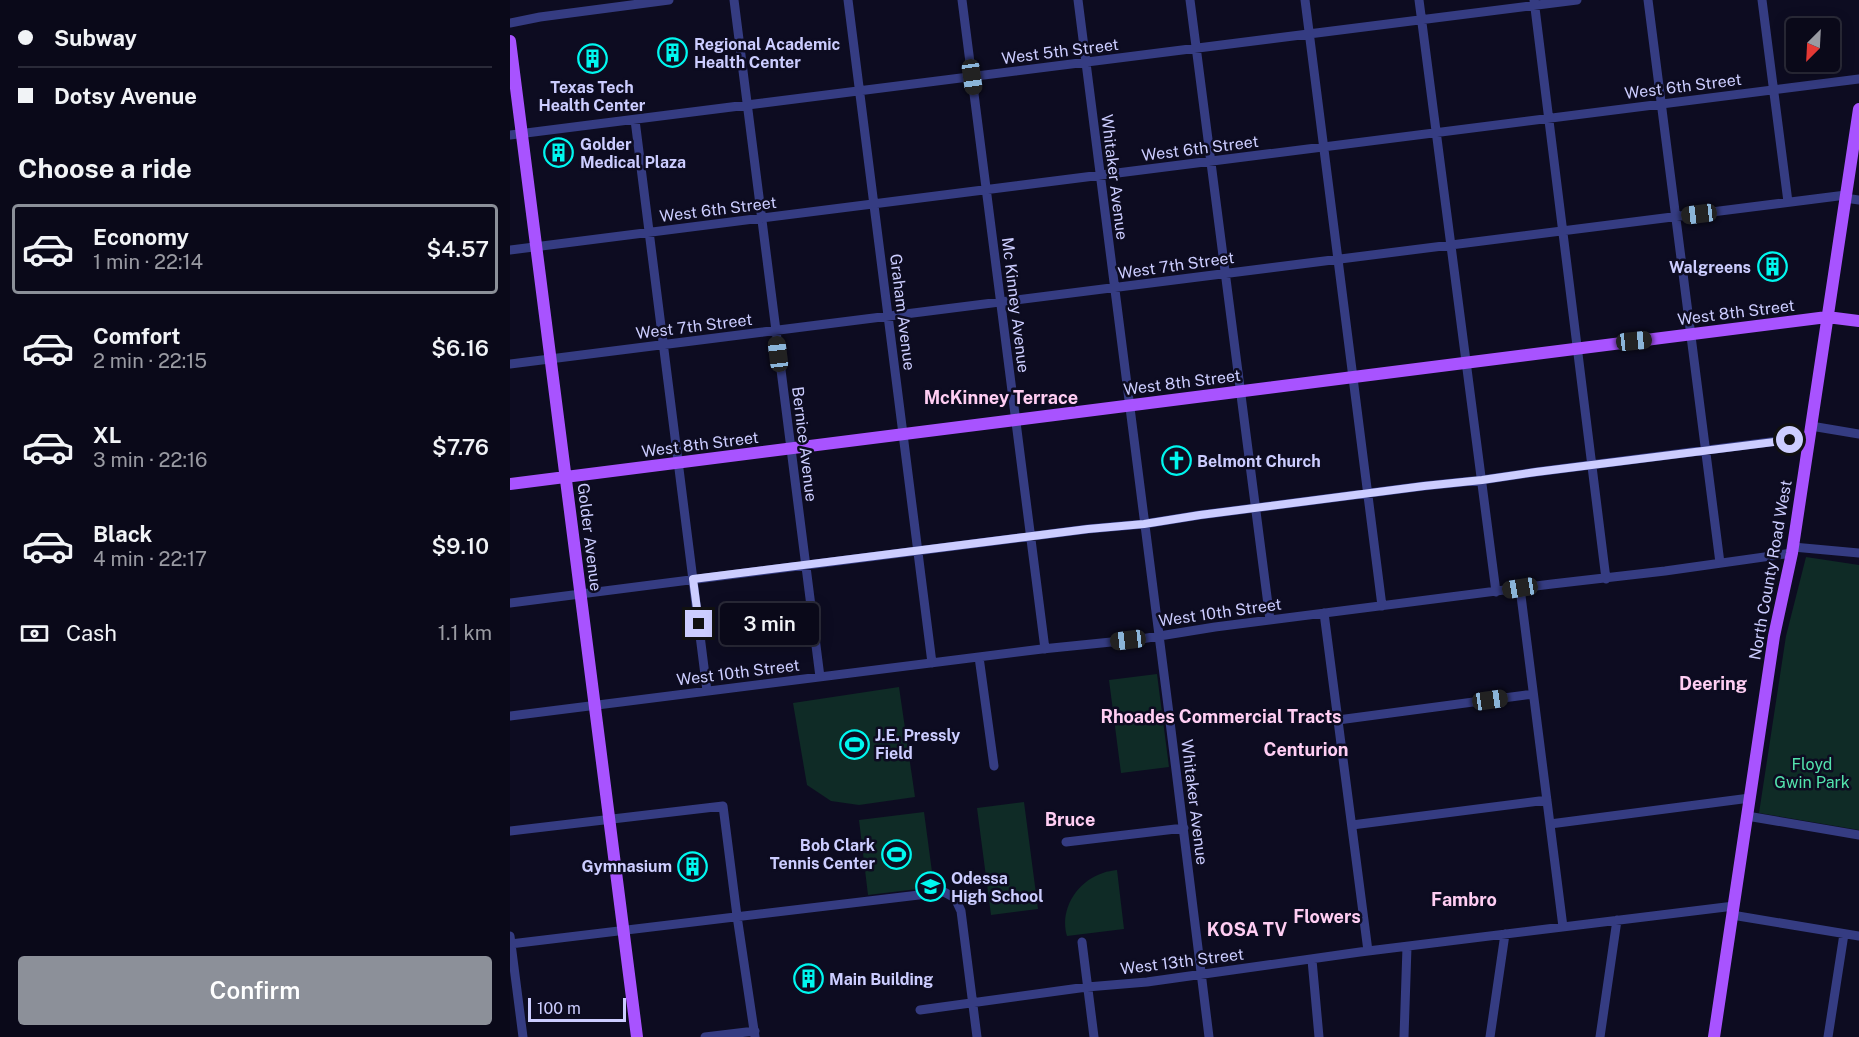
<!DOCTYPE html>
<html lang="en">
<head>
<meta charset="utf-8">
<style>
	body { margin:0; font-family:"Public Sans",sans-serif; background:#181726; color:#f1f3f6; height:100vh; display:flex; flex-direction:column; font-size:22px; white-space:nowrap }
	* { box-sizing:border-box; margin:0 }
	p { font-size:20px; color:#999aa2 }
	.icon { flex:none; width:33px; height:33px; fill:none; stroke:currentColor; stroke-width:2; stroke-linecap:round; stroke-linejoin:round }
	.map { position:relative; flex:1; overflow:hidden }
	.panel { display:flex; flex-direction:column; background:#0a0919; width:510px }
	.panel>* { flex:none }
	.banner { display:grid; align-content:center; height:132px; padding:0 18px; background:#0a0919 }
	.needle { width:39px; rotate:204deg }
	.fabs { position:absolute; left:1276px; top:18px; display:grid; gap:12px }
	.fabs a { display:grid; place-items:center; width:54px; height:54px; border-radius:6px; background:#0a0919; box-shadow:0 3px 15px #0003,0 0 0 2px #2a2a38; font-size:30px }
	.scale { position:absolute; left:18px; bottom:15px; width:98px; box-sizing:border-box; padding-left:6px; border:3px solid #cccdff; border-top:0; font-size:16px; line-height:21px; white-space:nowrap; color:#cccdff; -webkit-text-stroke:4px #0d0c21; paint-order:stroke }
	.end { position:absolute; width:27px; height:27px; margin:-14px; border:8px solid #cccdff; background:#111; box-shadow:0 0 0 3px #111 }
	.from { border-radius:50% }
	.bubble { position:absolute; height:42px; border-radius:6px; background:#0a0919; box-shadow:0 3px 15px #0003,0 0 0 2px #2a2a38; font-size:20px; font-weight:600; line-height:42px; text-align:center }
	.car { position:absolute; width:18px; height:36px; margin:-18px -9px; border-radius:8px; box-shadow:0 0 4px 2px #0007; background:linear-gradient(#222 24%,#8ab4d8 0 40%,#222 0 76%,#8ab4d8 0 86%,#222 0) }
	.banner b { display:flex; align-items:center; gap:21px; height:57px; font-size:22px }
	.banner b+b { border-top:2px solid #2a2a38 }
	.banner i { width:15px; height:15px; background:#f1f3f6 }
	ul { padding:0; list-style:none }
	li { display:flex; align-items:center; gap:18px; height:90px; margin:0 12px 9px; padding:0 6px; border:3px solid transparent; border-radius:6px }
	li div { flex:1 }
	li b { display:block; font-size:22px }
	li em { font-style:normal; font-weight:600 }
	li.selected { border-color:#8c9099 }
	li>.icon { width:54px; height:54px; stroke-width:1.5 }
	h2 { padding:0 18px; font-size:27px; line-height:72px }
	.pay { display:flex; align-items:center; gap:15px; height:66px; padding:0 18px; font-size:22px }
	.pay p { margin-inline-start:auto }
	.primary-button { display:flex; gap:12px; margin-top:auto; padding:12px 18px }
	.primary-button a { flex:1; height:69px; border-radius:6px; background:#8c9099; color:#fff; font-size:24px; font-weight:600; line-height:69px; text-align:center }
	main { display:flex; flex:1; min-height:0 }
	.map>svg:first-child { display:block }
</style>
</head>
<body>
<main>
<section class="panel">
<div class="banner">
<b><i class="from"></i>Subway</b>
<b><i></i>Dotsy Avenue</b>
</div>
<h2>Choose a ride</h2>
<ul>
<li class="selected"><svg class="icon" aria-label="car" viewBox="0 0 24 24"><path d="M5 17H2v-5l4-1 3-4h7l3 4 3 1v5h-3M9 17h6M6 11h13"/><circle cx="7" cy="17" r="2"/><circle cx="17" cy="17" r="2"/></svg><div><b>Economy</b><p>1 min · 22:14</p></div><em>$4.57</em></li>
<li><svg class="icon" aria-label="car" viewBox="0 0 24 24"><path d="M5 17H2v-5l4-1 3-4h7l3 4 3 1v5h-3M9 17h6M6 11h13"/><circle cx="7" cy="17" r="2"/><circle cx="17" cy="17" r="2"/></svg><div><b>Comfort</b><p>2 min · 22:15</p></div><em>$6.16</em></li>
<li><svg class="icon" aria-label="car" viewBox="0 0 24 24"><path d="M5 17H2v-5l4-1 3-4h7l3 4 3 1v5h-3M9 17h6M6 11h13"/><circle cx="7" cy="17" r="2"/><circle cx="17" cy="17" r="2"/></svg><div><b>XL</b><p>3 min · 22:16</p></div><em>$7.76</em></li>
<li><svg class="icon" aria-label="car" viewBox="0 0 24 24"><path d="M5 17H2v-5l4-1 3-4h7l3 4 3 1v5h-3M9 17h6M6 11h13"/><circle cx="7" cy="17" r="2"/><circle cx="17" cy="17" r="2"/></svg><div><b>Black</b><p>4 min · 22:17</p></div><em>$9.10</em></li>
</ul>
<div class="pay"><svg class="icon" aria-label="cash" viewBox="0 0 24 24"><path d="M3 7h18v10H3z"/><circle cx="12" cy="12" r="2"/></svg>Cash<p>1.1 km</p></div>
<div class="primary-button"><a>Confirm</a></div>
</section>
<div class="map">
<svg width="1349" height="1037" viewBox="0 0 1349 1037">
	<rect width="100%" height="100%" fill="#0d0c21"/>
	<path fill="#0f2b26" d="M1296,557L1349,565V830L1249,813L1276,636Z
		M647,674L659,767L611,773L599,680Z
		M389,687L405,797L349,805L321,801L297,785L283,703Z
		M514,802L528,909L481,915L467,808Z
		M414,812L424,887L358,895L349,820Z
		M607,870L614,929L557,936C549,910 567,881 593,873C597,871 602,871 607,870Z"/>
	<g fill="none" stroke-linecap="round" stroke-linejoin="round">
		<path stroke="#353c82" stroke-width="9" d="M224,0L310,677
			M338,0L422,663
			M452,0L535,649
			M568,0C610,346 658,691 699,1037
			M680,0L760,620
			M795,0L872,606
			M909,0L986,592
			M1024,0L1096,579
			M1138,0L1210,563
			M1252,0L1278,202
			M0,23L30,17L159,0
			M125,120L197,691
			M0,135L1067,0
			M1335,198L1349,200
			M0,250L1349,79
			M0,364L1336,195
			M1301,426L1349,434
			M1283,547L1349,553
			M1010,588L1053,927
			M0,603L578,529L634,524L690,515L914,486L972,480L1026,472L1299,437
			M814,613L858,951
			M469,657L484,766
			M0,716L532,649L631,639L705,627L1042,584L1155,571L1282,553
			M828,720L1023,694
			M1237,816L1349,835
			M1040,824L1240,798
			M842,825L1037,800
			M0,831L213,806L227,916L245,1037
			M556,842L674,828
			M1222,915L1349,936
			M0,936L13,1037
			M572,942L584,1037
			M0,944L434,892L445,898L451,911L467,1037
			M802,960L809,1037
			M410,1010L577,987L637,982L850,952L1224,906
			M195,1037L245,1031
			M894,1037L897,947
			M980,1037L995,934
			M1090,1037L1107,920
			M1318,1037L1334,934"/>
		<path stroke="#a853ff" stroke-width="12" d="M0,41L127,1037
			M0,484L1317,317L1349,321
			M1204,1037L1264,636L1282,553L1349,109"/>
	</g>
	<g fill="none" stroke-linecap="round" stroke-linejoin="round">
		<path stroke="#cccdff" stroke-width="8" d="M189,624L183,579L578,529L634,524L690,515L914,486L972,480L1026,472L1280,440"/>
	</g>
	<defs>
		<symbol id="building-ring" viewBox="-11 -11 22 22"><circle r="9.5" fill="#0d0c21" stroke="#00f7ef" stroke-width="1.5"/><path d="M-4-6H4V6H1V3H-1V6H-4ZM-2.5-4.3h1.7v1.8h-1.7ZM.8-4.3h1.7v1.8H.8ZM-2.5-1h1.7V.8h-1.7ZM.8-1h1.7V.8H.8Z" fill="#00f7ef"/></symbol>
		<symbol id="church-ring" viewBox="-11 -11 22 22"><circle r="9.5" fill="#0d0c21" stroke="#00f7ef" stroke-width="1.5"/><path d="M-1.2-6h2.4v3.5h3.3v2.4h-3.3V6h-2.4V-.1h-3.3v-2.4h3.3Z" fill="#00f7ef"/></symbol>
		<symbol id="stadium-ring" viewBox="-11 -11 22 22"><circle r="9.5" fill="#0d0c21" stroke="#00f7ef" stroke-width="1.5"/><path d="M0-5a6.5 5 0 1 0 0 10a6.5 5 0 1 0 0-10ZM-3.5-1.8h7v3.6h-7Z" fill="#00f7ef"/></symbol>
		<symbol id="school-ring" viewBox="-11 -11 22 22"><circle r="9.5" fill="#0d0c21" stroke="#00f7ef" stroke-width="1.5"/><path d="M0-5L7-2L0 1L-7-2ZM-4 1L0 2.5L4 1V4Q0 6-4 4Z" fill="#00f7ef"/></symbol>
	</defs>
	<g fill-rule="evenodd">
		<use href="#building-ring" x="146" y="36" width="33" height="33"/>
		<use href="#building-ring" x="66" y="42" width="33" height="33"/>
		<use href="#building-ring" x="32" y="136" width="33" height="33"/>
		<use href="#building-ring" x="1246" y="250" width="33" height="33"/>
		<use href="#church-ring" x="650" y="444" width="33" height="33"/>
		<use href="#stadium-ring" x="328" y="728" width="33" height="33"/>
		<use href="#stadium-ring" x="370" y="838" width="33" height="33"/>
		<use href="#building-ring" x="166" y="850" width="33" height="33"/>
		<use href="#school-ring" x="404" y="870" width="33" height="33"/>
		<use href="#building-ring" x="282" y="962" width="33" height="33"/>
	</g>
	<g text-anchor="middle" stroke-width="5" stroke-linejoin="round" paint-order="stroke">
		<g font-size="16" font-weight="bold" fill="#cccdff" stroke="#0d0c21" text-anchor="start">
			<text x="184" y="50">Regional Academic<tspan x="184" dy="18">Health Center</tspan></text>
			<text x="82" y="93" text-anchor="middle">Texas Tech<tspan x="82" dy="18">Health Center</tspan></text>
			<text x="70" y="150">Golder<tspan x="70" dy="18">Medical Plaza</tspan></text>
			<text x="1241" y="273" text-anchor="end">Walgreens</text>
			<text x="687" y="467">Belmont Church</text>
			<text x="365" y="741">J.E. Pressly<tspan x="365" dy="18">Field</tspan></text>
			<text x="365" y="851" text-anchor="end">Bob Clark<tspan x="365" dy="18">Tennis Center</tspan></text>
			<text x="162" y="872" text-anchor="end">Gymnasium</text>
			<text x="441" y="884">Odessa<tspan x="441" dy="18">High School</tspan></text>
			<text x="319" y="985">Main Building</text>
		</g>
		<g font-size="16" fill="#cccdff" stroke="#0d0c21">
			<text transform="translate(550 51) rotate(-7)" y="6">West 5th Street</text>
			<text transform="translate(1173 86) rotate(-7)" y="6">West 6th Street</text>
			<text transform="translate(690 148) rotate(-7)" y="6">West 6th Street</text>
			<text transform="translate(605 177) rotate(83)" y="6">Whitaker Avenue</text>
			<text transform="translate(208 209) rotate(-7)" y="6">West 6th Street</text>
			<text transform="translate(666 265) rotate(-8)" y="6">West 7th Street</text>
			<text transform="translate(506 305) rotate(83)" y="6">Mc Kinney Avenue</text>
			<text transform="translate(393 312) rotate(83)" y="6">Graham Avenue</text>
			<text transform="translate(1226 312) rotate(-7)" y="6">West 8th Street</text>
			<text transform="translate(184 326) rotate(-7)" y="6">West 7th Street</text>
			<text transform="translate(672 382) rotate(-7)" y="6">West 8th Street</text>
			<text transform="translate(190 444) rotate(-7)" y="6">West 8th Street</text>
			<text transform="translate(295 444) rotate(83)" y="6">Bernice Avenue</text>
			<text transform="translate(80 537) rotate(83)" y="6">Golder Avenue</text>
			<text transform="translate(1260 570) rotate(-80)" y="6">North County Road West</text>
			<text transform="translate(710 612) rotate(-8)" y="6">West 10th Street</text>
			<text transform="translate(228 672) rotate(-7)" y="6">West 10th Street</text>
			<text transform="translate(685 802) rotate(83)" y="6">Whitaker Avenue</text>
			<text transform="translate(672 961) rotate(-7)" y="6">West 13th Street</text>
		</g>
		<g font-size="16" fill="#53e3ad" stroke="#0d0c21">
			<text x="1302" y="770">Floyd<tspan x="1302" dy="18">Gwin Park</tspan></text>
		</g>
		<g font-size="18" font-weight="bold" fill="#ffcef3" stroke="#0d0c21">
			<text x="491" y="404">McKinney Terrace</text>
			<text x="1203" y="690">Deering</text>
			<text x="711" y="723">Rhoades Commercial Tracts</text>
			<text x="796" y="756">Centurion</text>
			<text x="560" y="826">Bruce</text>
			<text x="954" y="906">Fambro</text>
			<text x="817" y="923">Flowers</text>
			<text x="737" y="936">KOSA TV</text>
		</g>
	</g>
</svg>
<div class="fabs">
<a><svg class="needle" viewBox="-14 -14 28 28"><path d="M0-13l5 13h-10z" fill="#e53935"/><path d="M0 13l5-13h-10z" fill="#999aa2"/></svg></a>
</div>
<div class="scale">100 m</div>
<i class="end from" style="left:1280px;top:440px"></i>
<i class="end" style="left:189px;top:624px"></i>
<div class="bubble" style="left:210px;top:603px;width:99px">3 min</div>
<i class="car" style="left:462px;top:77px;rotate:172deg"></i>
<i class="car" style="left:1189px;top:214px;rotate:263deg"></i>
<i class="car" style="left:1124px;top:341px;rotate:84deg"></i>
<i class="car" style="left:268px;top:354px;rotate:353deg"></i>
<i class="car" style="left:1010px;top:588px;rotate:261deg"></i>
<i class="car" style="left:618px;top:640px;rotate:263deg"></i>
<i class="car" style="left:980px;top:700px;rotate:82deg"></i>
</div>
</main>
</body>
</html>
